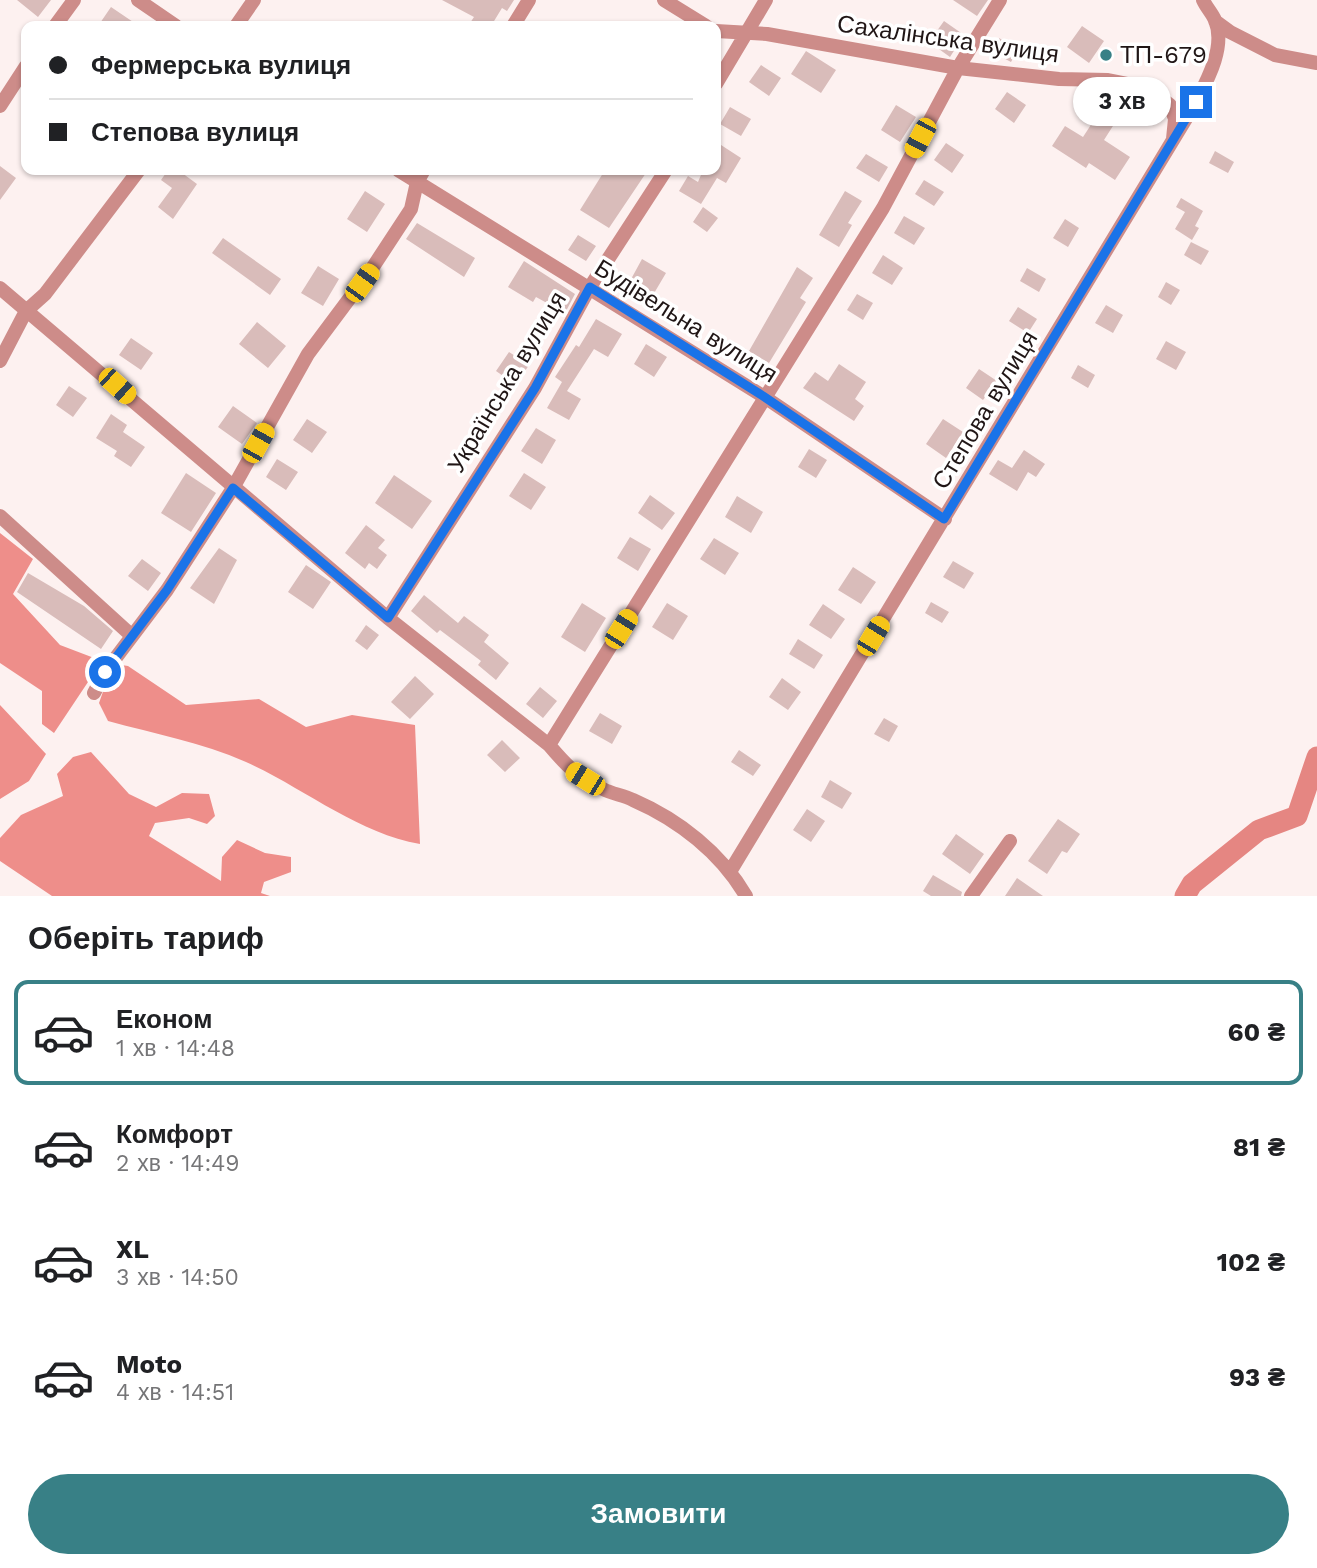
<!DOCTYPE html>
<html lang="uk">
<head>
<meta charset="utf-8">
<style>
	body { margin:0; font-family:"Work Sans",sans-serif; background:#f2f2f2; color:#202124; height:100vh; display:flex; flex-direction:column; font-size:26px; white-space:nowrap }
	* { box-sizing:border-box; margin:0 }
	p { font-size:23px; color:#757577 }
	.icon { flex:none; width:38px; height:38px; fill:none; stroke:currentColor; stroke-width:2; stroke-linecap:round; stroke-linejoin:round }
	.map { position:relative; height:896px; overflow:hidden }
	.drawer { display:flex; flex-direction:column; background:#fff; flex:1 }
	.drawer>* { flex:none }
	.guide { position:absolute; left:21px; top:21px; width:700px; height:154px; border-radius:14px; box-shadow:0 2px 5px #0004; display:grid; align-content:center; height:154px; padding:0 28px; background:#fff }
	.end { position:absolute; width:32px; height:32px; margin:-16px; border:9px solid #1a73e8; background:#fff; box-shadow:0 0 0 4px #fff }
	.from { border-radius:50% }
	.bubble { position:absolute; height:49px; border-radius:24px; background:#fff; box-shadow:0 2px 5px #0004; font-size:23px; font-weight:700; line-height:49px; text-align:center }
	.car { position:absolute; width:21px; height:42px; margin:-21px -10px; border-radius:9px; box-shadow:0 0 5px 2px #0007; background:linear-gradient(#f5c518 24%,#345 0 40%,#f5c518 0 76%,#345 0 86%,#f5c518 0) }
	.guide b { display:flex; align-items:center; gap:24px; height:66px; font-size:26px }
	.guide b+b { border-top:2px solid #e0e0e0 }
	.guide i { width:18px; height:18px; background:#202124 }
	ul { padding:0; list-style:none }
	li { display:flex; align-items:center; gap:21px; height:105px; margin:0 14px 10px; padding:0 14px; border:4px solid transparent; border-radius:14px }
	li div { flex:1 }
	li b { display:block; font-size:26px }
	li em { font-style:normal; font-weight:700 }
	li.on { border-color:#388086 }
	li>.icon { width:63px; height:63px; stroke-width:1.5 }
	h2 { padding:0 28px; font-size:32px; line-height:84px }
	.cta { display:flex; gap:14px; margin-top:auto; padding:14px 28px }
	.cta a { flex:1; height:80px; border-radius:42px; background:#388086; color:#fff; font-size:28px; font-weight:700; line-height:80px; text-align:center }
	.map>svg:first-child { display:block }
</style>
</head>
<body>
<div class="map">
<svg width="1317" height="896" viewBox="0 0 1317 896">
	<rect width="100%" height="100%" fill="#fdf1f0"/>
	<path fill="#ee8e8a" d="M0,533L33,559L13,594L60,645L102,661L54,733L42,724V691L0,663Z
		M115,664L128,666L186,705L259,699L306,727L352,715L415,725L420,844C357,833 304,788 246,762C201,742 155,734 108,721L99,703L105,686L115,690Z
		M0,705L46,754L29,781L0,799Z
		M91,752L129,794L156,807L182,793L209,794L215,816L207,824L189,818L155,823L149,836L221,881L222,857L237,840L265,853L291,857V872L264,882L261,893L270,896H52L0,861V838L21,815L63,796L57,774L73,757Z"/>
	<g fill="none" stroke-linecap="round" stroke-linejoin="round">
		<path stroke="#e58682" stroke-width="21" d="M1185,896L1192,884L1259,830L1297,816L1317,757"/>
	</g>
	<path fill="#d9bcba" d="M17,0H51L38,17Z
		M442,0H514L507,11L502,8L491,26H468L474,17Z
		M953,0H988L977,16Z
		M111,7L139,26H98Z
		M944,21L964,35L950,57L929,42Z
		M1082,26L1104,41L1089,63L1067,47Z
		M999,38L1018,49L1011,62L992,52Z
		M806,51L836,70L821,93L791,74Z
		M761,65L781,78L769,96L749,82Z
		M1113,91L1132,96L1104,140L1130,157L1115,180L1089,163L1086,168L1052,146L1065,126L1083,137Z
		M1007,92L1026,105L1014,123L995,109Z
		M896,105L916,117L900,142L881,130Z
		M730,107L751,119L741,136L720,124Z
		M946,143L964,155L952,173L934,160Z
		M721,145L741,158L726,183L717,178L701,204L679,191L688,176L698,182L703,170H716V153Z
		M1215,151L1234,162L1228,173L1209,163Z
		M866,154L888,167L879,182L856,168Z
		M0,166L16,178L0,200Z
		M168,170H178L197,184L173,219L158,207L172,188L161,180Z
		M605,170H648L609,228L580,210Z
		M924,180L944,192L934,206L915,194Z
		M365,191L385,204L367,232L347,219Z
		M845,191L862,201L848,223L852,225L839,247L819,235Z
		M1181,198L1203,211L1195,226L1199,228L1192,240L1175,229L1185,212L1176,207Z
		M703,207L718,218L707,232L693,222Z
		M904,216L925,228L914,245L894,233Z
		M1065,219L1079,228L1068,247L1053,238Z
		M417,223L475,258L464,277L406,239Z
		M578,235L596,246L586,261L568,250Z
		M223,238L281,279L270,295L212,253Z
		M1191,242L1209,251L1201,265L1184,255Z
		M883,255L903,268L892,285L872,273Z
		M642,259L666,273L653,295L630,281Z
		M524,261L575,294L565,313L536,297L533,302L508,287Z
		M318,266L339,279L323,306L301,293Z
		M797,267L813,278L800,298L806,302L769,363L749,351Z
		M1027,268L1046,279L1039,292L1020,281Z
		M1166,282L1180,290L1171,305L1158,297Z
		M857,294L873,303L863,320L847,310Z
		M1106,305L1123,315L1113,333L1095,323Z
		M1018,307L1037,319L1028,333L1009,321Z
		M596,319L622,334L608,357L594,349L567,391L581,399L569,420L547,408L562,382L555,377L576,345L579,347Z
		M257,322L286,346L268,368L239,344Z
		M131,338L153,353L141,370L119,355Z
		M1166,341L1186,352L1176,370L1156,359Z
		M646,344L667,357L654,377L634,364Z
		M509,352L529,365L516,385L496,371Z
		M839,364L866,382L855,399L864,406L854,421L803,388L815,372L828,381Z
		M1078,365L1095,375L1088,388L1071,378Z
		M979,369L997,381L983,400L966,388Z
		M69,386L87,398L73,417L56,405Z
		M233,406L257,423L242,444L218,427Z
		M111,414L127,425L123,432L145,447L131,467L114,456L117,451L96,438Z
		M307,419L327,432L312,453L293,440Z
		M943,419L963,432L946,458L926,444Z
		M536,428L556,440L542,464L521,451Z
		M809,449L827,460L816,478L798,467Z
		M1024,450L1045,464L1036,477L1028,472L1017,491L989,474L998,460L1012,468Z
		M277,459L298,472L286,490L266,477Z
		M186,473L216,493L191,532L161,513Z
		M524,473L546,487L531,510L509,496Z
		M394,475L432,501L412,529L375,503Z
		M650,495L675,513L662,530L638,513Z
		M737,496L763,512L751,533L725,517Z
		M366,525L385,540L378,548L387,555L377,569L369,563L365,569L345,553Z
		M630,537L651,549L638,571L617,558Z
		M714,538L739,553L725,575L700,559Z
		M219,548L237,560L214,604L190,588Z
		M142,559L161,573L148,591L128,576Z
		M953,561L974,573L964,589L943,577Z
		M306,565L331,582L313,609L288,592Z
		M853,567L876,582L861,604L838,590Z
		M28,573L84,606L113,631L101,649L17,592Z
		M424,595L458,623L464,616L489,635L484,642L509,663L496,680L478,665L481,661L440,630L437,633L411,611Z
		M931,602L949,612L942,623L925,613Z
		M582,603L606,618L585,652L561,637Z
		M667,603L688,616L673,640L652,627Z
		M823,604L845,619L831,639L809,625Z
		M366,625L379,635L367,650L355,641Z
		M798,639L823,655L814,669L789,654Z
		M415,676L434,694L410,719L391,702Z
		M782,678L801,692L788,710L769,697Z
		M540,687L557,701L543,718L526,704Z
		M600,713L622,726L612,744L589,731Z
		M884,718L898,726L889,742L874,734Z
		M502,740L520,758L505,772L487,755Z
		M739,750L761,765L753,776L731,762Z
		M830,780L852,793L842,809L821,797Z
		M807,809L825,821L811,842L793,830Z
		M1058,819L1080,834L1067,853L1062,851L1047,874L1028,861Z
		M956,834L984,854L970,874L942,854Z
		M933,875L962,892L961,896H931L923,891Z
		M1017,878L1043,896H1005Z"/>
	<g fill="none" stroke-linecap="round" stroke-linejoin="round">
		<path stroke="#cd8c89" stroke-width="14" d="M138,0L176,26
			M664,0L706,26
			M1215,21L1230,32L1275,55L1317,63
			M55,26L74,0
			M236,26L254,0
			M513,26L529,0
			M716,31L767,34L958,68L1059,79L1108,80L1138,86L1157,95L1170,105L1175,119L1173,139
			M716,84L766,0
			M0,106L26,66
			M398,170L763,396L945,519
			M0,288L388,618L549,745C565,764 580,780 603,789C612,794 623,795 633,800C679,820 721,853 746,896
			M0,361L26,311L45,294L139,170
			M0,516L131,635
			M388,618L535,388L590,287L666,170
			M94,693L105,672L167,590L233,488L308,354L373,267L411,209L417,182L424,170
			M549,745L883,208L958,68L1000,0
			M731,870L1196,102C1208,79 1226,46 1215,20C1212,13 1206,7 1203,0
			M971,896L1010,841"/>
	</g>
	<g fill="none" stroke-linecap="round" stroke-linejoin="round">
		<path stroke="#1a73e8" stroke-width="9" d="M105,672L167,590L233,488L388,618L535,388L590,287L763,396L944,519L1196,102"/>
	</g>
	<circle fill="#388086" stroke="#fff" stroke-width="2.5" cx="1106" cy="55" r="7"/>
	<g text-anchor="middle" stroke-width="7" stroke-linejoin="round" paint-order="stroke">
		<g font-size="24" fill="#201616" stroke="#fff">
			<text transform="translate(948 39) rotate(8)" y="8">Сахалінська вулиця</text>
			<text transform="translate(686 321) rotate(32)" y="8">Будівельна вулиця</text>
			<text transform="translate(507 382) rotate(-59)" y="8">Українська вулиця</text>
			<text transform="translate(985 410) rotate(-59)" y="8">Степова вулиця</text>
		</g>
		<g font-size="24" fill="#201616" stroke="#fff" text-anchor="start">
			<text x="1120" y="63">ТП-679</text>
		</g>
	</g>
</svg>
<i class="end from" style="left:105px;top:672px"></i>
<i class="end" style="left:1196px;top:102px"></i>
<div class="bubble" style="left:1073px;top:77px;width:98px">3 хв</div>
<i class="car" style="left:920px;top:138px;rotate:208deg"></i>
<i class="car" style="left:362px;top:283px;rotate:36deg"></i>
<i class="car" style="left:117px;top:386px;rotate:132deg"></i>
<i class="car" style="left:258px;top:443px;rotate:29deg"></i>
<i class="car" style="left:621px;top:629px;rotate:32deg"></i>
<i class="car" style="left:873px;top:636px;rotate:31deg"></i>
<i class="car" style="left:585px;top:779px;rotate:302deg"></i>
<div class="guide">
<b><i class="from"></i>Фермерська вулиця</b>
<b><i></i>Степова вулиця</b>
</div>
</div>
<section class="drawer">
<h2>Оберіть тариф</h2>
<ul>
<li class="on"><svg class="icon" aria-label="car" viewBox="0 0 24 24"><path d="M5 17H2v-5l4-1 3-4h7l3 4 3 1v5h-3M9 17h6M6 11h13"/><circle cx="7" cy="17" r="2"/><circle cx="17" cy="17" r="2"/></svg><div><b>Економ</b><p>1 хв · 14:48</p></div><em>60 ₴</em></li>
<li><svg class="icon" aria-label="car" viewBox="0 0 24 24"><path d="M5 17H2v-5l4-1 3-4h7l3 4 3 1v5h-3M9 17h6M6 11h13"/><circle cx="7" cy="17" r="2"/><circle cx="17" cy="17" r="2"/></svg><div><b>Комфорт</b><p>2 хв · 14:49</p></div><em>81 ₴</em></li>
<li><svg class="icon" aria-label="car" viewBox="0 0 24 24"><path d="M5 17H2v-5l4-1 3-4h7l3 4 3 1v5h-3M9 17h6M6 11h13"/><circle cx="7" cy="17" r="2"/><circle cx="17" cy="17" r="2"/></svg><div><b>XL</b><p>3 хв · 14:50</p></div><em>102 ₴</em></li>
<li><svg class="icon" aria-label="car" viewBox="0 0 24 24"><path d="M5 17H2v-5l4-1 3-4h7l3 4 3 1v5h-3M9 17h6M6 11h13"/><circle cx="7" cy="17" r="2"/><circle cx="17" cy="17" r="2"/></svg><div><b>Moto</b><p>4 хв · 14:51</p></div><em>93 ₴</em></li>
</ul>
<div class="cta"><a>Замовити</a></div>
</section>
</body>
</html>
